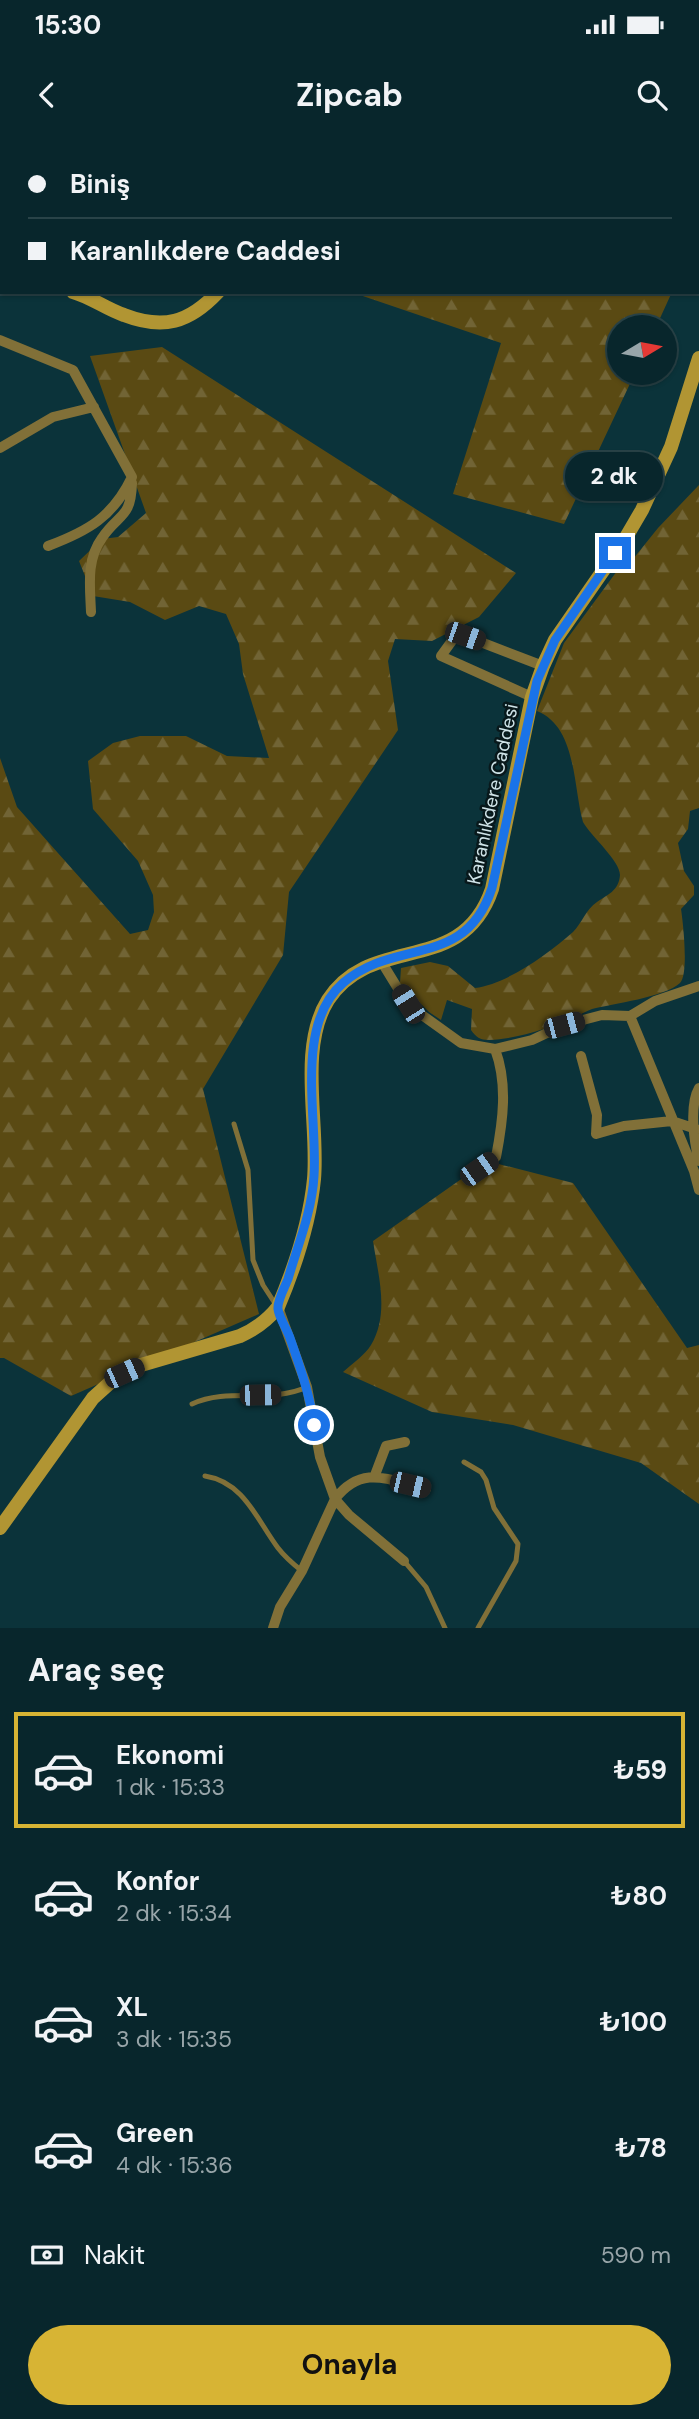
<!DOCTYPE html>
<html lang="tr">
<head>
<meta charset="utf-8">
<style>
	body { margin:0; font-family:"DM Sans",sans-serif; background:#112e34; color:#f1f3f6; height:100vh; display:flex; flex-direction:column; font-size:26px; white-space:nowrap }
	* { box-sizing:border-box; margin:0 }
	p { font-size:23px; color:#98a5a9 }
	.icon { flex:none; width:38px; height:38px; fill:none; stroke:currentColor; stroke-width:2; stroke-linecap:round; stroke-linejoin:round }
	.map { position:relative; height:1488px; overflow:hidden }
	.drawer { display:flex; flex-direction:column; background:#08262c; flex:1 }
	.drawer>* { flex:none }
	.guide { position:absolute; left:0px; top:0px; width:700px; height:154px; box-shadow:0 2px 5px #0004,0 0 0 2px #294348; display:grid; align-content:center; height:154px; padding:0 28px; background:#08262c }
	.needle { width:46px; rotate:80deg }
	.tools { position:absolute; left:607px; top:175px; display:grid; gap:14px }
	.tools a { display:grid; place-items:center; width:70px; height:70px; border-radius:50%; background:#08262c; box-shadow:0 2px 5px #0004,0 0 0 2px #294348; font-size:35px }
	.end { position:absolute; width:32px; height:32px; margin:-16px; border:9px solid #1a73e8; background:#fff; box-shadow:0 0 0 4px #fff }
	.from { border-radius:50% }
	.bubble { position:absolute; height:49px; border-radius:24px; background:#08262c; box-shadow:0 2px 5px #0004,0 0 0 2px #294348; font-size:23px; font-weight:700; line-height:49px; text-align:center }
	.car { position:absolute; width:21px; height:42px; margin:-21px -10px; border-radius:9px; box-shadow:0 0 5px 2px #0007; background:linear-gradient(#222 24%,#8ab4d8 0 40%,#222 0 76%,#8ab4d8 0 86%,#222 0) }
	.guide b { display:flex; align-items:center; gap:24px; height:66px; font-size:26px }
	.guide b+b { border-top:2px solid #294348 }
	.guide i { width:18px; height:18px; background:#f1f3f6 }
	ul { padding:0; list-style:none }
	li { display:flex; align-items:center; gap:21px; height:116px; margin:0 14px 10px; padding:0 14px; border:4px solid transparent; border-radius:0px }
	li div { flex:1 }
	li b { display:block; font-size:26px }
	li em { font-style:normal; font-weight:700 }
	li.current { border-color:#d7b434 }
	li>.icon { width:63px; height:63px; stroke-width:1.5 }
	h2 { padding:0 28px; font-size:32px; line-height:84px }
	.pay { display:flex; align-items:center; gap:18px; height:77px; padding:0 28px; font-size:26px }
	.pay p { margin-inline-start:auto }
	.action { display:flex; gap:14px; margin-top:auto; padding:14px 28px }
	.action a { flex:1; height:80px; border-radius:42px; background:#d7b434; color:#111; font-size:28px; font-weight:700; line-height:80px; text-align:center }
	.status { display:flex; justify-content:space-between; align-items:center; height:49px; padding:0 35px; background:#08262c; direction:ltr }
	.status svg { height:19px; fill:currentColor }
	header { display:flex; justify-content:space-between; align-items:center; height:91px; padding:0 28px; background:#08262c; font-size:32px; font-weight:700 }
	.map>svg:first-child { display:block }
</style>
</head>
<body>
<div class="status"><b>15:30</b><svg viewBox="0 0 49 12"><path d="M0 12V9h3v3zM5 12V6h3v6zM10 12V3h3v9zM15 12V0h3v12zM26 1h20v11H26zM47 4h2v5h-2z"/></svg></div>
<header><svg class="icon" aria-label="back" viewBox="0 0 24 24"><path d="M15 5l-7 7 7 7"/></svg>Zipcab<svg class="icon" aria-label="search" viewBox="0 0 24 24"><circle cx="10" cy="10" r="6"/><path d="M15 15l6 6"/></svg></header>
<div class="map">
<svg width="699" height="1488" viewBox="0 0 699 1488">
	<defs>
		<pattern id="forest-firs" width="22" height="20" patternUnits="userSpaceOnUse" patternTransform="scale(1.75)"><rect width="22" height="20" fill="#5a4a13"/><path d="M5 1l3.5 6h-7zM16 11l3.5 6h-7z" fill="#716435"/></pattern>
	</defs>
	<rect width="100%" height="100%" fill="#0b333a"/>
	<path fill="url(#forest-firs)" d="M460,0H699V95L698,96V2H449Z
		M351,152H672L656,187H620V233H635L564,384L453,354L501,203Z
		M162,207L516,433L479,477L432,501L395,499L388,521L398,590L289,752L283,815L203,949L259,1174L71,1256L4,1218H0V618L17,667L130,794L148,790L154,772L153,755L138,721L93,669L88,621L113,603L140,596H186L227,616L269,618L243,534L239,504L226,474L199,466L165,480L130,462L93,456L79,421L102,399L118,397L146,373L90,216Z
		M699,345V668L690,671L688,689L678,703L684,731L694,746V755L681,769C683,782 689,834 680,843C665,857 612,864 592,869C586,871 582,874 577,876C551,888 517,899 489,900C480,900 476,897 471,890L472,869L447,860L441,880L429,872L400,843L401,828L430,822L448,826L475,848C507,844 548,814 573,792C582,783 586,769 597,762C607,755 619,751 620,735C620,721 591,696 583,682C573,647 577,587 537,571L564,503L617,431L625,429L658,388Z
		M487,1021L573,1043L687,1208L699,1205V1364L641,1323L513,1285L432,1272L343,1232C352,1224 365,1215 371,1205C390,1173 378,1135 373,1101Z"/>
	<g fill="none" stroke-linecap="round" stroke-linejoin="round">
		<path stroke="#817038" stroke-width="5" d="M234,984L248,1030L253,1120L263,1145L276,1165
			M192,1264C229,1247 270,1264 307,1247
			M464,1322L481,1332L486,1340L494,1368L518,1404L516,1421L478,1488
			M205,1336C244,1342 257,1380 278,1408C285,1417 293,1424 302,1431
			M404,1421L426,1447L445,1488"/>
		<path stroke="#817038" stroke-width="10" d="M344,0L347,2
			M235,2L236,0
			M388,2L389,0
			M0,33H2
			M0,200L73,230L132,337C113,377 88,391 48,406
			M0,308L53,277L94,267
			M91,472C90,446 86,420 102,398C119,373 131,379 132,343
			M532,557L441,516L454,498L465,496L543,526
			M381,821L408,865L461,903L495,909L532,900L564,885L602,875L630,876L694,1031L699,1050
			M630,876L655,861L699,846
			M581,916L597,975L596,994L624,986L672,981L696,989
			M699,948C689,965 694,1002 699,1021
			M479,1029L496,1017C503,981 508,944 495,909
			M375,1335L386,1306L405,1302
			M404,1421L349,1375L335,1359C363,1323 390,1341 426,1349
			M273,1488L280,1467L302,1431L335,1359L320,1317L307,1247L278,1167"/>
		<path stroke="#b19533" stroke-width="14" d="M460,2L464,0
			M0,136H2
			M73,152C91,157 106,169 124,175C163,190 189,183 218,152
			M0,1388L93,1258L113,1240L141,1225L240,1196C256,1189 267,1181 278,1167C294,1129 310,1080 314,1039C319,984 298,908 328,860C372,792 462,838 492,749L532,557L543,526L555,500L625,399L642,370L671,307L699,218"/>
	</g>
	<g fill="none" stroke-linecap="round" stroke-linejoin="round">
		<path stroke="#1a73e8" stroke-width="9" d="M314,1285C310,1255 300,1227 290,1198C287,1189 279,1178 278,1169C277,1161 285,1147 288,1139C298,1105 312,1071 314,1036C318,978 294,885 343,843C396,797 465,830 492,748L537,541L555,500L615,413"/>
	</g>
	<g text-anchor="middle" stroke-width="5" stroke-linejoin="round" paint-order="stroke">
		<g font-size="19" fill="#cfe3e8" stroke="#08181b">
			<text transform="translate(492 654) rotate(-78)" y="7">Karanlıkdere Caddesi</text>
		</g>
	</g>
</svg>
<div class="tools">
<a><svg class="needle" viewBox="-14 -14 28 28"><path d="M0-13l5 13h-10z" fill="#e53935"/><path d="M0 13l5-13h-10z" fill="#98a5a9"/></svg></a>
</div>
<i class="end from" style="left:314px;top:1285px"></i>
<i class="end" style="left:615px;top:413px"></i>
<div class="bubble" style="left:565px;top:312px;width:98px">2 dk</div>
<i class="car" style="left:465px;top:496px;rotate:109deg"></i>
<i class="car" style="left:408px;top:864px;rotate:328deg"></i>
<i class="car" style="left:564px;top:885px;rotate:75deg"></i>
<i class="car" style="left:479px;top:1029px;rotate:55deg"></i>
<i class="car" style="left:124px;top:1233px;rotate:66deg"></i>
<i class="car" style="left:260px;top:1255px;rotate:89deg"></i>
<i class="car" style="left:410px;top:1345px;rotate:103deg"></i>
<div class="guide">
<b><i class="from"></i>Biniş</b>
<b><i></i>Karanlıkdere Caddesi</b>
</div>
</div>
<section class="drawer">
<h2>Araç seç</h2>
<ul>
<li class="current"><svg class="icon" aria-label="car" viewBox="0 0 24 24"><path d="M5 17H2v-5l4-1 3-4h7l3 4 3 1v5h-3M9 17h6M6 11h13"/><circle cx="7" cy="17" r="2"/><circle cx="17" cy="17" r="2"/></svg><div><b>Ekonomi</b><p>1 dk · 15:33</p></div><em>₺59</em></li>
<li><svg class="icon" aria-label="car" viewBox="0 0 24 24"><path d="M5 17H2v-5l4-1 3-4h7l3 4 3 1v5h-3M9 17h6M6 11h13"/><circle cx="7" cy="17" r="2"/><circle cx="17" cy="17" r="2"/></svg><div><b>Konfor</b><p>2 dk · 15:34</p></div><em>₺80</em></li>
<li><svg class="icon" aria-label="car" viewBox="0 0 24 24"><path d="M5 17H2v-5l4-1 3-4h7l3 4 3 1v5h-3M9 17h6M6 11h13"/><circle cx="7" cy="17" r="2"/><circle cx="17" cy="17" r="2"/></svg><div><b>XL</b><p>3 dk · 15:35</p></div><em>₺100</em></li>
<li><svg class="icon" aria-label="car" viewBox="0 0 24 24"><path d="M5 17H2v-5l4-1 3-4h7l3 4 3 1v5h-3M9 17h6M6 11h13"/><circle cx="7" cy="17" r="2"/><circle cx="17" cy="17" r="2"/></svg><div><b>Green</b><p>4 dk · 15:36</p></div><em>₺78</em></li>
</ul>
<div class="pay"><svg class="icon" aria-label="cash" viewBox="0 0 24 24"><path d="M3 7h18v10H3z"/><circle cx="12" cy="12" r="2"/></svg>Nakit<p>590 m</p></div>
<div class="action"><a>Onayla</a></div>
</section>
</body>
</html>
